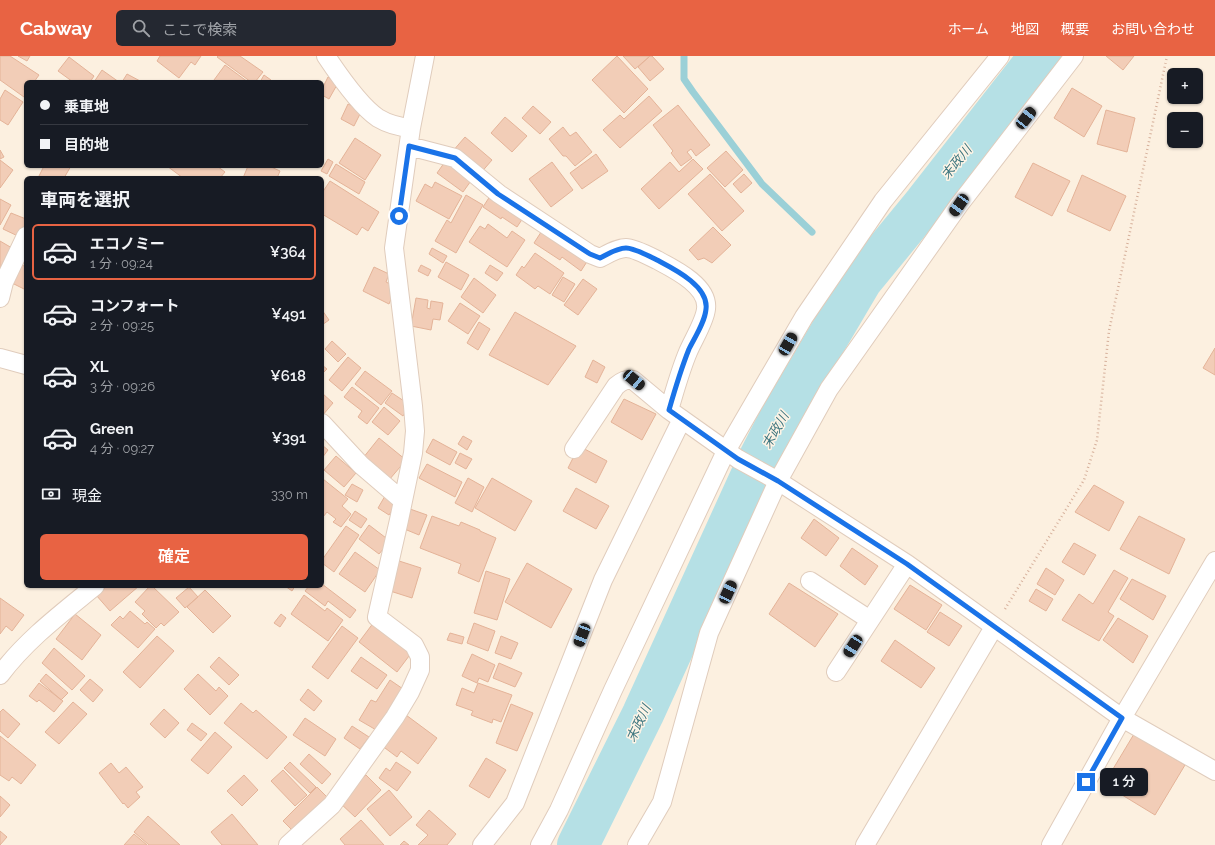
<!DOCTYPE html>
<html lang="ja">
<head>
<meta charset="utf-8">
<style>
	body { margin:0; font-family:Raleway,"Noto Sans JP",sans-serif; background:#242831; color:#f1f3f6; height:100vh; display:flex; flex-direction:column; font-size:15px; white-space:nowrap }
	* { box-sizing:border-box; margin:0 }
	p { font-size:13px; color:#9ea1a6 }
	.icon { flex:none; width:22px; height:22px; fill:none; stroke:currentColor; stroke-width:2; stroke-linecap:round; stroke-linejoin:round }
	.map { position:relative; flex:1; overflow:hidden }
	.panel { position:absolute; left:24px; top:120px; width:300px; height:412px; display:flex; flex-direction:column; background:#171b24; border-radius:6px; box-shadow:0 1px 3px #0004 }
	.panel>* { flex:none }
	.banner { position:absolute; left:24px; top:24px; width:300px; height:88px; border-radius:6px; box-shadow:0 1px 3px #0004; display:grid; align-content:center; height:88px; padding:0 16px; background:#171b24 }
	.tools { position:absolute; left:1167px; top:12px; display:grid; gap:8px }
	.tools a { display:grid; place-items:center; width:36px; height:36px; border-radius:6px; background:#171b24; box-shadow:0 1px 3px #0004; font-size:20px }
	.end { position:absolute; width:18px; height:18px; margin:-9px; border:5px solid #1a73e8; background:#fff; box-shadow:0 0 0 2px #fff }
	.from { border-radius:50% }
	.bubble { position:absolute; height:28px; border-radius:6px; background:#171b24; box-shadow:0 1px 3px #0004; font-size:13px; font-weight:600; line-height:28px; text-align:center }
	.car { position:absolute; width:12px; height:24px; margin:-12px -6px; border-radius:5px; box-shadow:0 0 3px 1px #0007; background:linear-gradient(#222 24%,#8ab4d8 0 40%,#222 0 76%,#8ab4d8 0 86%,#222 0) }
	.banner b { display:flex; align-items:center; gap:14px; height:38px; font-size:15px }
	.banner b+b { border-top:1px solid #363941 }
	.banner i { width:10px; height:10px; background:#f1f3f6 }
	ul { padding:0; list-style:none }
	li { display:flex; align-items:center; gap:12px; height:56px; margin:0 8px 6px; padding:0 8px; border:2px solid transparent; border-radius:6px }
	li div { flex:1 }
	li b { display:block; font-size:15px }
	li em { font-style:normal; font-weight:600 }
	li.current { border-color:#e86343 }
	li>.icon { width:36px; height:36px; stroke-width:1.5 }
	h2 { padding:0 16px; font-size:18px; line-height:48px }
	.pay { display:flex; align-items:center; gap:10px; height:44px; padding:0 16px; font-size:15px }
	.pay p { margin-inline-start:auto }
	.cta { display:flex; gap:8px; margin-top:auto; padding:8px 16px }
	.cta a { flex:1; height:46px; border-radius:6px; background:#e86343; color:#fff; font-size:16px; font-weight:600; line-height:46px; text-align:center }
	header { display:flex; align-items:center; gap:24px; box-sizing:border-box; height:56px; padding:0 20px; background:#e86343; color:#fff }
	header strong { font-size:19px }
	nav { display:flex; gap:22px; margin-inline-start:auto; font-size:14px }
	.search { width:280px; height:36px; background:#242831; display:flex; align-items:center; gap:10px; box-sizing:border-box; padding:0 14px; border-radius:6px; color:#9ea1a6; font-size:15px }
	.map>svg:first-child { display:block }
</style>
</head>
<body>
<header>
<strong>Cabway</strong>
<div class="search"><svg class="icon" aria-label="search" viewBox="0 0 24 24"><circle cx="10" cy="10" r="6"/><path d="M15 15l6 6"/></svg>ここで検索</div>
<nav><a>ホーム</a><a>地図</a><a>概要</a><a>お問い合わせ</a></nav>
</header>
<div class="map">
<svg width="1215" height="789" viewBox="0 0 1215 789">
	<rect width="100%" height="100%" fill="#fcf0e0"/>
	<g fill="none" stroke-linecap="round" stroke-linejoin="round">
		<path stroke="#9bd0d7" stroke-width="7" d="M684,0V23L693,36L762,128L812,176"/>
		<path stroke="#b5e0e5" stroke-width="42" d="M578,789L643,658L760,401L779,364L861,225L925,147L1040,0"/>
	</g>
	<path fill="#f2cdb7" stroke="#e4b398" d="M0,0H10L39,19L34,26H26V38L24,41L0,24Z
		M18,0H30L27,5Z
		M160,0H201L195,9L191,6L179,22L157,5Z
		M218,0H240L263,16L255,26H251L217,1Z
		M617,0L648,33L624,57L592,24Z
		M623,0H650L635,13Z
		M650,0H652L664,13L650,25L638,11Z
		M1106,0H1134L1123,14Z
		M69,1L94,20L90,26H73L58,15Z
		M225,9L248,26H216L214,24Z
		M102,14L119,26H94Z
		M127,18L142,26H122Z
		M264,19L271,24L270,26H260Z
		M328,21L338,27L329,43L322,39V33Z
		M1072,32L1102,50L1084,81L1054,62Z
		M5,34L23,46L8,69L0,64V43Z
		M649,40L662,55L620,92L603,74L620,59L624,63Z
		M348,48L362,54L354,70L341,63Z
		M678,49L710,89L696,100L691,93L687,96L692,102L681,110L671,97L673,95L653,69Z
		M533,50L551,66L540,78L522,62Z
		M1106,54L1135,62L1127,96L1097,88Z
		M505,61L527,80L512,96L491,77Z
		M563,71L570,80L576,76L592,96L575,110L566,100H563L549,83Z
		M465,81L492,104L479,119L452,96Z
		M355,82L381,99L365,124L339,107Z
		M0,94L4,101L0,103Z
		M726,95L743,114L725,131L707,112Z
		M596,98L608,115L582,133L570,117Z
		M328,103L333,106L327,118L321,115Z
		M447,103L473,122L463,136L437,117Z
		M693,103L703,113L659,153L641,133L670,106L679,116Z
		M0,104L13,114L0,132Z
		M552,106L573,134L551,151L529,123Z
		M1033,107L1070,125L1052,160L1015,141Z
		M336,108L365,126L359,138L329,120Z
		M44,110H71L64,122H38Z
		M167,110H217L225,116L220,122H183Z
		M248,110H269L280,115L277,122H243Z
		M710,118L744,155L722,175L688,138Z
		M744,118L752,127L741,137L733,128Z
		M1082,119L1126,140L1110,175L1067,155Z
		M330,125L379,156L368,175L362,171L357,179L322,158V137Z
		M435,126L462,140L449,163L416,145L425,128L432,132Z
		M492,137L525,159L517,171L502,161L501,163L483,151Z
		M466,139L483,149L456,197L435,185L447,164L451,167Z
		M0,143L11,149L0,169Z
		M11,157L26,163V167L20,181L3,173Z
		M488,168L507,182L512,175L525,184L507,211L469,186L480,170L485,173Z
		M545,170L588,204L581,215L562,201L560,204L534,187Z
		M713,171L731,189L712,207L704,202L698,204L689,194Z
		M0,185L12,192L0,212Z
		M432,192L447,200L443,207L429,198Z
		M535,197L564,217L550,238L538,230L535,233L516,219L522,210L524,212Z
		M446,206L469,219L461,234L438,221Z
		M22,209L26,211V234L12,227Z
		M421,209L431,214L428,220L418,215Z
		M490,209L503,217L497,225L485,217Z
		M374,211L389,218L386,226L396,231L389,248L363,235Z
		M563,221L575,228L564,246L552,239Z
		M474,222L496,239L483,257L461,241Z
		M583,223L597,233L578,259L564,249Z
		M416,242L428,244L427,252L430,253L431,245L443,247L440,264L433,263L431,274L411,270Z
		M460,247L480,260L468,278L448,265Z
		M322,254L329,264L322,269Z
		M515,256L576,290L548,329L489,299Z
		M479,266L490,273L478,294L467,287Z
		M332,285L346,298L338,306L325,293Z
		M1215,292V319L1203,312Z
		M348,301L361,312L342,335L329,324Z
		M593,304L605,311L597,327L585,321Z
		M322,309L327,313L322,318Z
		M365,315L392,335L381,349L355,328Z
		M352,331L379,352L367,368L358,361L362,355L344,341Z
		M322,337L333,347L322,360Z
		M392,337L410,349L403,360L385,347Z
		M624,343L656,358L642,384L611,366Z
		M384,351L400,365L388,379L372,366Z
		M463,380L472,385L467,394L458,388Z
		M379,382L406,404L389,424L363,402Z
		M433,383L457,396L450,409L426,396Z
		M322,389L328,394L322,402Z
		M579,390L607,405L596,427L568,412Z
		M460,397L472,403L466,413L455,407Z
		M336,400L356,417L344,431L324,414Z
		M427,408L462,426L455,441L419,422Z
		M468,422L484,431L472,456L455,447Z
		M492,422L532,445L515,475L475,452Z
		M323,423L348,443L342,450L351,458L341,471L333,466L336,463L327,456L323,461L322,460Z
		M352,428L363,434L357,446L345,439Z
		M1094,429L1124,446L1109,475L1075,456Z
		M576,432L609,450L596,473L563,455Z
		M385,440L397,447L389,459L378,452Z
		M410,453L427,459L419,479L402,472Z
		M355,455L367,463L361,472L349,464Z
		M432,460L459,470L461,466L480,474V475L496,482L479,526L458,517L461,508L420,492Z
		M1139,460L1185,483L1169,518L1120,493Z
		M814,463L839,482L826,500L801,482Z
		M369,469L390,485L379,498L359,483Z
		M346,470L359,479L334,516L322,507V504Z
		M1074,487L1096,499L1084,519L1062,506Z
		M852,492L878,510L865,529L840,510Z
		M355,496L380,514L365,536L339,518Z
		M396,504L421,512L412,542L387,534Z
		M527,507L572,533L551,572L505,546Z
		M1046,512L1064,524L1055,539L1037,528Z
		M1114,514L1128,522L1108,556L1114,560L1099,585L1062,564L1079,538L1093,548Z
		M486,515L510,523L497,564L474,557Z
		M1132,523L1166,540L1153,564L1120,543Z
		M789,527L838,558L815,591L769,558Z
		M322,528L356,554L350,562L328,545L325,550L305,535L309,530H322Z
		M910,529L942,549L926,574L894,553Z
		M107,530H139L110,555L96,539Z
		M150,530H152L179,556L164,570L161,567L156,572L142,558L145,555L135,546Z
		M285,530H295L292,535Z
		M189,531L198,541L185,552L176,542Z
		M1036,533L1053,543L1046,555L1029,545Z
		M205,534L231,560L213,577L187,551Z
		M304,539L325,555L327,552L343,564L328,585L291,558Z
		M0,542L24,559L12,575L6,570L0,578Z
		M130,555L145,568L147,566L155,573L138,592L111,569L120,560L123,563Z
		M940,556L962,570L949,590L927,576Z
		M75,558L101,579L82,604L56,583Z
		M281,558L286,562L280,571L274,567Z
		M1118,562L1148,580L1133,607L1103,584Z
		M374,566L412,596L397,616L359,586Z
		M474,567L495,575L488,595L467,587Z
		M342,570L358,582L328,623L312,611Z
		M450,577L464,581L462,588L447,584Z
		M157,580L174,595L140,632L123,616Z
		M501,580L518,587L511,603L495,597Z
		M895,584L935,612L921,632L881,605Z
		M54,592L85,620L72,634L42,607Z
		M472,598L495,609L488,626L479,622L477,627L462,620Z
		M219,601L239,619L229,629L210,611Z
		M361,601L387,619L377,633L351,615Z
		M499,607L522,617L515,631L493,622Z
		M46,618L68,637L61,644L40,625Z
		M198,618L216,635L219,631L228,640L210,659L184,633Z
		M90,623L103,634L93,646L80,634Z
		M390,624L406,635L378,675L359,664L371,644L376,646Z
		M39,627L63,645L54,656L39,644L37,646L29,640Z
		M478,627L512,639L501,666L493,663L492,667L471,659L473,655L456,649L462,632L474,637Z
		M308,633L322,645L314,655L300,644Z
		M73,646L87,658L59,688L45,676Z
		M241,647L253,657L256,654L287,681L267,703L224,667Z
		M511,648L533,657L517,695L496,687Z
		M3,653L20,668L8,682L0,675V656Z
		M164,653L179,667L165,682L150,668Z
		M406,659L437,682L418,708L401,695L397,701L381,689Z
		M305,662L336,683L325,700L293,679Z
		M192,667L207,678L201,685L187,674Z
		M352,670L369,681L360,693L344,682Z
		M215,676L232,691L208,718L191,704Z
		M1134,678L1185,709L1155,759L1104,728Z
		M0,680L36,709L21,728L12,721L9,725L0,719Z
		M309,698L331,718L322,728L300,708Z
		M486,702L506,714L489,742L469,730Z
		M290,706L316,731L310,737L284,712Z
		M396,706L411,716L397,735L379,722L386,712L390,715Z
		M111,707L119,717L126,711L143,731L136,736L140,741L128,752L124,747L123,748L99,717Z
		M283,714L307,739L295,750L271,725Z
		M244,719L258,734L242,750L227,735Z
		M366,719L381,734L355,761L339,746Z
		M317,731L329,743L295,777L283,765Z
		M389,734L412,761L390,780L367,753Z
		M0,740L10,749L0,761Z
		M429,754L456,778L447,789H418L428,779L416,769Z
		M232,758L258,789H222L211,776Z
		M148,760L180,789H149L134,776Z
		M361,764L384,789H345L340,783Z
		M0,775L7,781L0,789Z
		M134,778L147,789H124Z
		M404,785L409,789H400Z"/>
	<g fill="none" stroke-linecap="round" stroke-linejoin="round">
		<defs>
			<path id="minor" d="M326,0C338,18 360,50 378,62C388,68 399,71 411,72
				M409,90L455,102L499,138L590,198L600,202C608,198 617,192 626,192C634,192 649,200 657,204C674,213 709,230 706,253C705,265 693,284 688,296C680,315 675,334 669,354L738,403L778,425L907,508L1122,662L1215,715
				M0,242L4,226L26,180
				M0,302L26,309
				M322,367L361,409L403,445
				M574,393L616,330C622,325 626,323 633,324L669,354
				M810,525L870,564
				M836,616L907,508
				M0,619C26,584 62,557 95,530
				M288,789L332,749L395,661L410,636L420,614V601L414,589L377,561L399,464L413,397L415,375L413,350L394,192L411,72L425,0
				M482,789L515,747L603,524L682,363
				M540,789L559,754L613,634L726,395L804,261L883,145L1000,0
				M637,789L662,746L709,577L778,425L829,333L959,149L1074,0
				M865,789L994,571
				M1051,789L1122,662L1215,505"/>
		</defs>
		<use href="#minor" stroke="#e0ccbc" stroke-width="20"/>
		<path stroke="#d6b09b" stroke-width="2.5" stroke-dasharray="1 3" stroke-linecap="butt" d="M1005,553L1084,424L1097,384L1109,275L1167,0"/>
		<use href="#minor" stroke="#fff" stroke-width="18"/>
	</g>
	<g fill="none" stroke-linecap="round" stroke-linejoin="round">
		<path stroke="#1a73e8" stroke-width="5" d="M399,160L409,90L455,102L498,138L590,198L600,202C608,198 617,192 626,192C634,192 649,200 657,204C674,213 709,230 706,253C705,266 695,281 689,293C681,313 675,333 669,354L738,403L778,425L907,508L1122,662L1086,726"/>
	</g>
	<g text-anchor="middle" stroke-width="3" stroke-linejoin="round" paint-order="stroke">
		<g font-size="13" font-style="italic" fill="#3f7780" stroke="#fff4e6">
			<text transform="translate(956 106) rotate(-51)" y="5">末政川</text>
			<text transform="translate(775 374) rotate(-60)" y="5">末政川</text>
			<text transform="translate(638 667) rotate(-64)" y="5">末政川</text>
		</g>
	</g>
</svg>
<div class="tools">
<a>+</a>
<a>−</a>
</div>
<i class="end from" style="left:399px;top:160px"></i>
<i class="end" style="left:1086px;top:726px"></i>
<div class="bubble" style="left:1100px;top:712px;width:48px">1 分</div>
<i class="car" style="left:1026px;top:62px;rotate:38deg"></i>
<i class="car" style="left:959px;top:149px;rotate:215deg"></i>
<i class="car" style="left:788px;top:288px;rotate:30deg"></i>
<i class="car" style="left:634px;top:324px;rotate:130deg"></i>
<i class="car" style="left:728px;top:536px;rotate:25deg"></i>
<i class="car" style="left:582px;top:579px;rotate:201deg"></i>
<i class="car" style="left:853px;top:590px;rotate:213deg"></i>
<div class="banner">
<b><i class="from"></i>乗車地</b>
<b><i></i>目的地</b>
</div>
<section class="panel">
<h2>車両を選択</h2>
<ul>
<li class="current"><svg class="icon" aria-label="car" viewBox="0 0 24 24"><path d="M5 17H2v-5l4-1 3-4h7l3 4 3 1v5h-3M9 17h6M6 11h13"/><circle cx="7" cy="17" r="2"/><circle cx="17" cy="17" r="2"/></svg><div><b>エコノミー</b><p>1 分 · 09:24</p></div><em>¥364</em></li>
<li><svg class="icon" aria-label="car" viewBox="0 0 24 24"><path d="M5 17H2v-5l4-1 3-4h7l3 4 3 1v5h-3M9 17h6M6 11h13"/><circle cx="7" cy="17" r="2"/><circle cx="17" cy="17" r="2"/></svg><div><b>コンフォート</b><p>2 分 · 09:25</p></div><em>¥491</em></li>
<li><svg class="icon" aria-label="car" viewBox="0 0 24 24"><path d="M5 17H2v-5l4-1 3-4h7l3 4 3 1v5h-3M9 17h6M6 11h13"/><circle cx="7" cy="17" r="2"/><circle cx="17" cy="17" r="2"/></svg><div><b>XL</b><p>3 分 · 09:26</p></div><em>¥618</em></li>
<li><svg class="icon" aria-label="car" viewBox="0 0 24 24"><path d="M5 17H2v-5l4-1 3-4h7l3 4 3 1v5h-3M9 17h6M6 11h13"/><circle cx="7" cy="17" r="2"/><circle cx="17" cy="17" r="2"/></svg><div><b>Green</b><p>4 分 · 09:27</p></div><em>¥391</em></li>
</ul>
<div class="pay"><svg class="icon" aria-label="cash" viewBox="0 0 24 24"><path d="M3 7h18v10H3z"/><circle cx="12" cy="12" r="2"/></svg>現金<p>330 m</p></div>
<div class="cta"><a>確定</a></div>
</section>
</div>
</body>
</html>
